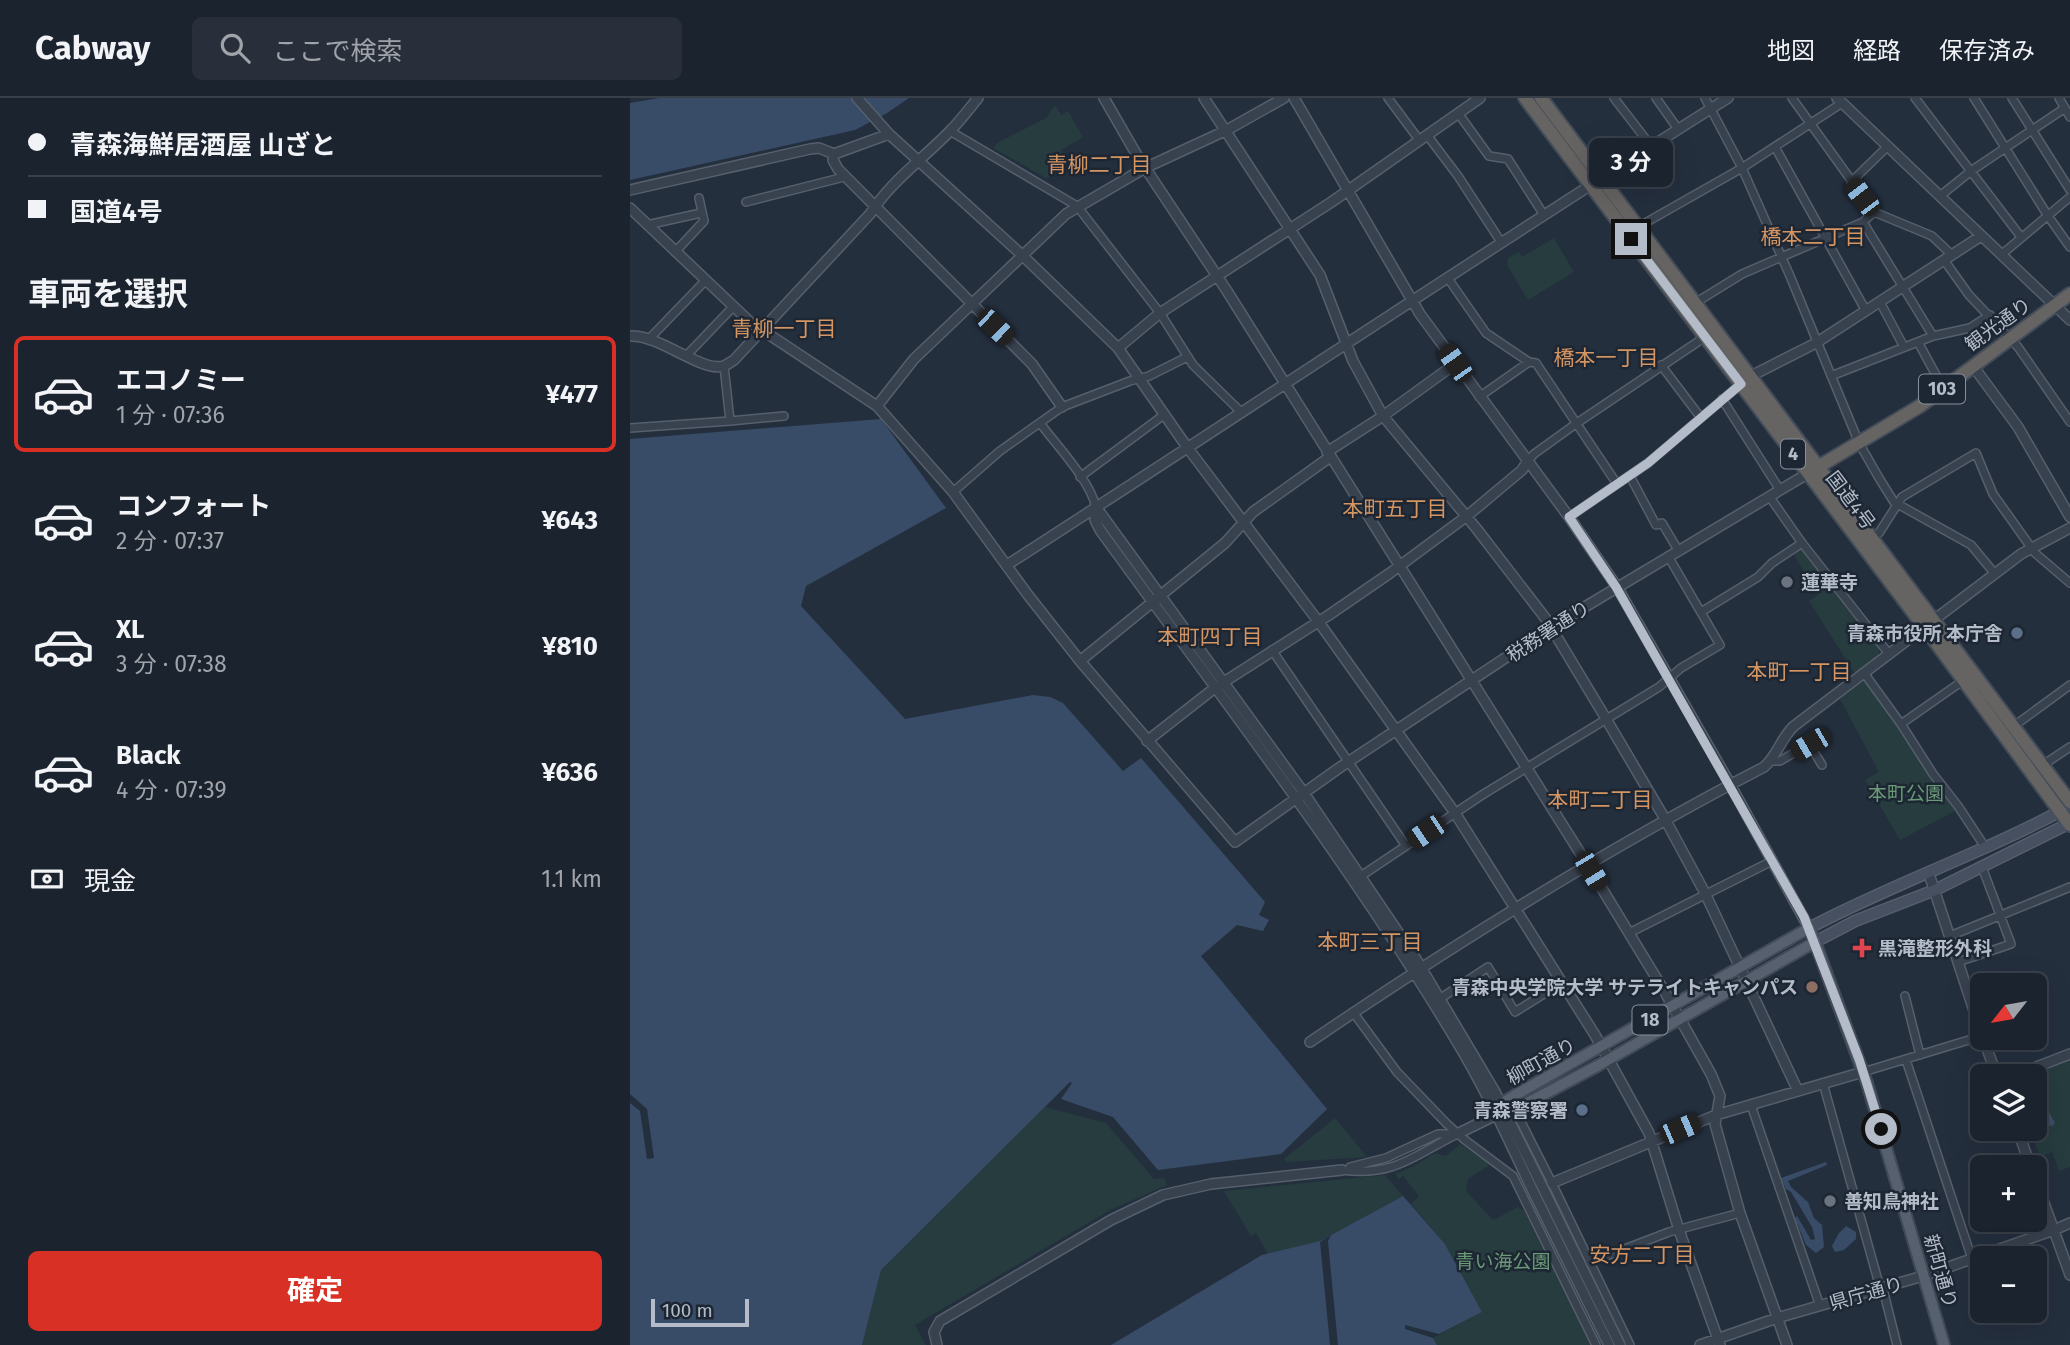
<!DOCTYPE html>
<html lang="ja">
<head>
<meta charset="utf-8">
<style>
	body { margin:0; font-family:"Fira Sans","Noto Sans JP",sans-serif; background:#282f3a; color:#f1f3f6; height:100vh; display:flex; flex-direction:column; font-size:26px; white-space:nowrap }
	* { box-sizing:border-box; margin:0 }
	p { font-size:23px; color:#a0a4aa }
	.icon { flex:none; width:38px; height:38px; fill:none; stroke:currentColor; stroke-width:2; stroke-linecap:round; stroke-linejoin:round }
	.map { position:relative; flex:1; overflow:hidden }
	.side { display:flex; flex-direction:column; background:#1b232e; width:630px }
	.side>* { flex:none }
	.top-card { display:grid; align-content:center; height:154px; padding:0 28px; background:#1b232e }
	.needle { width:46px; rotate:239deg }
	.fabs { position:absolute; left:1340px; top:875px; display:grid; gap:14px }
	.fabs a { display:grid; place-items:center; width:77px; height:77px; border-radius:10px; background:#1b232e; box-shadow:0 7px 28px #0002,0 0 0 2px #39404a; font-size:35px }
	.scale { position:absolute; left:21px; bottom:18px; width:98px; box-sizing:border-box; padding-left:7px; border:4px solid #b4bcc9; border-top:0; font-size:19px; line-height:24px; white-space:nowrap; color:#b4bcc9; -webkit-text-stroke:5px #1d2633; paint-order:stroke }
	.end { position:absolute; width:32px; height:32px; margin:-16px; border:9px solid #b4bcc9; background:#111; box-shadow:0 0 0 4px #111 }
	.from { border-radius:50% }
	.bubble { position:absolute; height:49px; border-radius:10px; background:#1b232e; box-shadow:0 7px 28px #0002,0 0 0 2px #39404a; font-size:23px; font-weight:700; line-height:49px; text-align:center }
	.car { position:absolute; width:21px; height:42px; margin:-21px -10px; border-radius:9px; box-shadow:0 0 5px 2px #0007; background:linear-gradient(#222 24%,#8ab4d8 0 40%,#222 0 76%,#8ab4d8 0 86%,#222 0) }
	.top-card b { display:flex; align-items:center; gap:24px; height:66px; font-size:26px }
	.top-card b+b { border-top:2px solid #39404a }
	.top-card i { width:18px; height:18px; background:#f1f3f6 }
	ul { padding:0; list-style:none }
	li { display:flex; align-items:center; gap:21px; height:116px; margin:0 14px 10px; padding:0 14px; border:4px solid transparent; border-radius:10px }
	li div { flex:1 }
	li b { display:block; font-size:26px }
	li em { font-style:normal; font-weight:700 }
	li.selected { border-color:#d93025 }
	li>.icon { width:63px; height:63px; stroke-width:1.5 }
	h2 { padding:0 28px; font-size:32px; line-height:84px }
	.pay { display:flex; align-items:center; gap:18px; height:77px; padding:0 28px; font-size:26px }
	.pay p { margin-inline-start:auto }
	.action { display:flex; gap:14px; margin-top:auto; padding:14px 28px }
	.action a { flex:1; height:80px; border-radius:10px; background:#d93025; color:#fff; font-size:28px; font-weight:700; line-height:80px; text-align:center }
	header { display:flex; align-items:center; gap:42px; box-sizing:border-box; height:98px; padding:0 35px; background:#1b232e; border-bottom:2px solid #39404a }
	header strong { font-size:33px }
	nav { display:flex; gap:38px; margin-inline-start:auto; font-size:24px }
	.search { width:490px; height:63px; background:#282f3a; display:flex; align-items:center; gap:18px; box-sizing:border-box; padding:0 24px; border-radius:10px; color:#a0a4aa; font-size:26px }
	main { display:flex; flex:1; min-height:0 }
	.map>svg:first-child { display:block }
</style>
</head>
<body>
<header>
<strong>Cabway</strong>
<div class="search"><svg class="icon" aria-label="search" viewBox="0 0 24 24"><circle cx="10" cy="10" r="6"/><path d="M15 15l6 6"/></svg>ここで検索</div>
<nav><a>地図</a><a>経路</a><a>保存済み</a></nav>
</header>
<main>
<section class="side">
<div class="top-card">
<b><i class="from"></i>青森海鮮居酒屋 山ざと</b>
<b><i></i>国道4号</b>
</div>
<h2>車両を選択</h2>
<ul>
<li class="selected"><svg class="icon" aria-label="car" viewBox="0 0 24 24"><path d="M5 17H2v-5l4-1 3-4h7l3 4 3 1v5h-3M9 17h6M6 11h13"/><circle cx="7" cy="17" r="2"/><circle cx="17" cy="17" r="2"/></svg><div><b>エコノミー</b><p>1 分 · 07:36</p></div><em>¥477</em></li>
<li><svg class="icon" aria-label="car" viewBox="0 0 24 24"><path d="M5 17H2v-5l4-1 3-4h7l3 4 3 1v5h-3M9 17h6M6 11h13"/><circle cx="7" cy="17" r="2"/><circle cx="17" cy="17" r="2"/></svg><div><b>コンフォート</b><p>2 分 · 07:37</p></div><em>¥643</em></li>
<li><svg class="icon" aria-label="car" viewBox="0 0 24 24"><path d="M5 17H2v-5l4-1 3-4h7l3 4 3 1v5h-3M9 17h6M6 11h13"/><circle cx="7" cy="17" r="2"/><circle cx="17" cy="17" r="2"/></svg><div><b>XL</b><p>3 分 · 07:38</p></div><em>¥810</em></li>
<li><svg class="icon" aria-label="car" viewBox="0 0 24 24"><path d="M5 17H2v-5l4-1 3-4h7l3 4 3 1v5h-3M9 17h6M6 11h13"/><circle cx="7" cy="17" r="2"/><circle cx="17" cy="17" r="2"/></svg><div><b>Black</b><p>4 分 · 07:39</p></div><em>¥636</em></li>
</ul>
<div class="pay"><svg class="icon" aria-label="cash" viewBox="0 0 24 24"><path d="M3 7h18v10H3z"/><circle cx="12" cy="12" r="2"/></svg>現金<p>1.1 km</p></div>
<div class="action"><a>確定</a></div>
</section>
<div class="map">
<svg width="1440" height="1247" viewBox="0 0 1440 1247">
	<rect width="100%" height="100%" fill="#242f3e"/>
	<path fill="#263c3f" d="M425,7L431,17L438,13L453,39L431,52L438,66L425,73L423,78L416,80L363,50L367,45L416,20Z
		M924,140L944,174L898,202L877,167L878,160L889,154L892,159Z
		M1168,452L1176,453L1250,550L1247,559L1225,576L1179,503L1188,497L1163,455Z
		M1234,583L1262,619L1300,678L1327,712L1270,742L1235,682L1249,674L1210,601Z
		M1440,963V1069L1429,1073L1422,1054L1410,1058L1399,1031H1405V978H1399Z
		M415,1009L476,1025L524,1081L534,1080L537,1087L480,1112L285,1227L296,1247H232L251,1172Z
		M705,1020L737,1059L657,1064L654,1061Z
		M830,1046L861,1066L838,1081L836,1093L863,1122L888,1109L894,1113L961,1247H807L803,1240L852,1214L815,1146L781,1106L789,1098L773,1078L769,1081L765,1076L782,1069L805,1055L816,1058Z
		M755,1077L773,1098L690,1143L638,1156L626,1135L621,1138L594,1093Z"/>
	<path fill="#394c67" d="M29,0H279L257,15L225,32L0,82V5Z
		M251,321L316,410L176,488L171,508L275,621L403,597L420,599L433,605L493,673L511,660L635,804L629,817L639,822L633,833L607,827L571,858L697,1011L651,1056L528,1072L483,1019L431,1001L442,985L440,984L251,1172L232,1247H0V341Z
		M1412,985C1419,1000 1412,1006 1425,1024L1423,1028L1415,1027L1411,1016L1405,1017V987Z
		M1196,1064L1197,1067L1158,1083L1161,1089L1178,1104L1184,1120L1192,1127L1194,1149L1186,1155L1176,1147L1165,1120L1167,1118L1181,1142L1185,1141L1182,1129L1161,1094L1156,1091L1151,1080Z
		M773,1098L815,1146L852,1214L809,1236L775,1227V1231L803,1240L807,1247H481L632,1157L690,1143Z
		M1216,1128L1226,1134V1141L1214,1152L1205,1154L1202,1148L1209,1135Z"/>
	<path fill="#242f3e" d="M0,996L17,1011L24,1060L17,1061L10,1013L0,1005Z
		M701,1137L698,1143L708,1247H700L690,1144Z"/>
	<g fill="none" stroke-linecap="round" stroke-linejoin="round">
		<defs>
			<path id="minor" d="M758,0L790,43
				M984,0L1021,48
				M1026,0L1048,31
				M1075,0L1112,70L1160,178L1229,345L1249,380L1264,404L1341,447L1365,476
				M1285,0L1391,139
				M1344,0L1418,118L1440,149
				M1382,0L1440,92
				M1429,0L1440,19
				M828,15L859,58L878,61L914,117
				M320,33L447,108L530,215L563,267L611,314
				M797,37L828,78L871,144
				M1145,49L1236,213
				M1221,84L1258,48
				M1310,98L1341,73L1435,10
				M116,104L214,79
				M1244,114L1302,138L1322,157
				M1233,124L1303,238
				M17,127L71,115
				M1008,129L1112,70L1212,5
				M45,154L74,123L69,100
				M1371,157L1440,99
				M1314,162L1339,197L1388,249L1440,324
				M817,179L856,235L899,264L906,265L987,386
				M1250,204L1274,249
				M1065,205L1112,176L1233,124L1244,114L1162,0
				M20,240L75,183
				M1288,244L1313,290
				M56,258L102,210
				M1031,267L1071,320
				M94,268L100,323L154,318
				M1201,278L1303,238L1340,230L1360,217
				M849,299L899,264
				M1092,301L1150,392
				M410,325C427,348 459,381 466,409
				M0,330L100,323
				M897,364L904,356L947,325L1075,239
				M1000,378L1026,427L1032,425L1048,452
				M450,379L535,316
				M323,394L370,353L432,309L500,283L519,278L557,259
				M1139,398L1172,445L1259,556
				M939,419L1018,365L1112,285
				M1243,440L1249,435L1272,399L1346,355L1363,396L1405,455L1440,485
				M1071,514L1128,479L1142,465L1172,445
				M642,552L776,748
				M1234,575L1271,626L1303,676L1328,708L1355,749
				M1271,626L1334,582
				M1384,628L1440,587
				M1141,663H1150L1179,646L1192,667
				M1413,667L1440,649
				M731,778L852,697L1029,589L1051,570L1090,547L1038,458
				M999,835L1142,763
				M1320,838L1440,789
				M1328,864L1381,846L1352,769
				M1275,898L1290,957
				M811,900L858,869L885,914L933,884
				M723,914L767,974L817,1026L835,1042L883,1078L966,1247
				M1276,962L1342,1161
				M1233,974L1352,938
				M1193,985L1249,1186L1254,1195L1267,1247
				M1121,1007L1190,1208
				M885,1012L922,1085L1000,1247
				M720,1069L756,1060L808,1036H825
				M712,1072C764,1079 785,1057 827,1036
				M958,1165L1039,1134L1110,1115"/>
			<path id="tertiary" d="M227,0L259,36L392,157L488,250L557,349L688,523L825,715L965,937L1019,1035L1049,1132L1090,1247
				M474,0L508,59L597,193L957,766L1036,896L1081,976L1090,998L1085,1026L1110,1115L1157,1247
				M574,0L690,177L723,263L753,318L846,430L916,521L972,614L1035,721L1075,795L1168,993
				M664,0L790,216L939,419L987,489L1095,677L1179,830
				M1207,0L1440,222
				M204,56L203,62L208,71L402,266L432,309
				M0,92L180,51L189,50L204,56L259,36
				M0,110L120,224L247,308L284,261L436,116L515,70L597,32L654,0
				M0,238C29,236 72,275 94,268C98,266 101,264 104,262L240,116C261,83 293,61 320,33C330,23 339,11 348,0
				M488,250L530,215L703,103L850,0
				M1343,268L1388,329L1440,419
				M1121,278L1186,245L1351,138
				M247,308L323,394L398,497L450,563L605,744L709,670L928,525L1177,376
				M697,354L753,318L825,266
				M466,409L465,422L470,432C594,603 725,771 833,954C858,997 879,1042 900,1087
				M466,409L674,695L783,856L864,992L909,1082
				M377,467C618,312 855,152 1098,0
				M450,563L595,445L623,414L700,359
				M517,643L586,589L699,517L760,475L837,418L892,372L897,364
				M1299,776L1353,940
				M1353,940L1367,978
				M680,944C827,844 976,751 1134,669C1147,658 1151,640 1164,628L1391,456L1440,430
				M1383,978L1440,956
				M1387,1031L1401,1069
				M827,1036L866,1017
				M1405,1080L1440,1177
				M922,1085L1086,1017L1233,974
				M307,1247L304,1234L310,1223L481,1122L533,1097L581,1086L712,1072
				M1070,1247L1147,1220L1293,1178L1424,1132L1440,1125"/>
			<path id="secondary" d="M1179,830C1264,785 1356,754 1440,708
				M1185,844L1225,823L1305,792L1440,725"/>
			<path id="primary" d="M1185,844L969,967L877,1016L866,1017L871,1006L887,996L1179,830L1185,844L1237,985L1314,1247"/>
			<path id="trunk" d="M895,0L1304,542L1440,727
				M911,0L1440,704
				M1183,372L1290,308L1440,196"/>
		</defs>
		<use href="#minor" stroke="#565f6c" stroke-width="10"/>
		<use href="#tertiary" stroke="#565f6c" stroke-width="12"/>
		<use href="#secondary" stroke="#565f6c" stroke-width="13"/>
		<use href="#primary" stroke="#414a57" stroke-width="14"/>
		<use href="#trunk" stroke="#434c59" stroke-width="16"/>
		<use href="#minor" stroke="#38414e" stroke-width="7"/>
		<use href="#tertiary" stroke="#38414e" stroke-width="9"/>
		<use href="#secondary" stroke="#465061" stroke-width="10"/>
		<use href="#primary" stroke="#56606e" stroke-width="10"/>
		<use href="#trunk" stroke="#656462" stroke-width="12"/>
		<defs>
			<path id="tertiary-bridge" d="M909,1082L990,1247
				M900,1087L979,1247"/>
		</defs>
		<use href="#tertiary-bridge" stroke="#565f6c" stroke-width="12" stroke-linecap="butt"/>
		<use href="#tertiary-bridge" stroke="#38414e" stroke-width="9"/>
	</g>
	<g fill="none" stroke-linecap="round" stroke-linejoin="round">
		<path stroke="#b4bcc9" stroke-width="9" d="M1001,141L1111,286L1018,365L939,419L986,489L1174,819L1229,961L1251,1031"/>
	</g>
	<g fill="#6b7280" stroke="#1d2633" stroke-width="2.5">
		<circle cx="1157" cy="484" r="7"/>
		<circle cx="1200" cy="1103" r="7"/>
	</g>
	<g fill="#5c6f8a" stroke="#1d2633" stroke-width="2.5">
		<circle cx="1387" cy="535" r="7"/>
		<circle cx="952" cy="1012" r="7"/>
	</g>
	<path fill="#e0444e" stroke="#1d2633" stroke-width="2.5" d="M1228.5 839.5h7v7h7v7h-7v7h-7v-7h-7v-7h7z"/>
	<circle fill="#8d6e63" stroke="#1d2633" stroke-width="2.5" cx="1182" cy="889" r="7"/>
	<g text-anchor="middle" stroke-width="5" stroke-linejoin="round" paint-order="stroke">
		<g fill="#1d2633" stroke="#878f9c" stroke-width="2">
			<rect x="1289" y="276.5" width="46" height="29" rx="5"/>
			<rect x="1151" y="341.5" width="24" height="29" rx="5"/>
			<rect x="1002.5" y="907.5" width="35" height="29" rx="5"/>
		</g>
		<g font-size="18" font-weight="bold" fill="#b4bcc9">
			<text x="1312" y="297">103</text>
			<text x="1163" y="362">4</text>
			<text x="1020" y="928">18</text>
		</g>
		<g font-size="19" fill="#b4bcc9" stroke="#1d2633">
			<text transform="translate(1368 226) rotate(-36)" y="7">観光通り</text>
			<text transform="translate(1221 402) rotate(53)" y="7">国道4号</text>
			<text transform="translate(918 533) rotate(-33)" y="7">税務署通り</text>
			<text transform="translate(911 963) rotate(-29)" y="7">柳町通り</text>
			<text transform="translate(1311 1173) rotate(74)" y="7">新町通り</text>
			<text transform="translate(1236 1195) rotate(-16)" y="7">県庁通り</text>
		</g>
		<g font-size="19" font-weight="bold" fill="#b4bcc9" stroke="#1d2633" text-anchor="start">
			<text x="1171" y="491">蓮華寺</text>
			<text x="1373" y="542" text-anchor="end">青森市役所 本庁舎</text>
			<text x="1248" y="857">黒滝整形外科</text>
			<text x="1168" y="896" text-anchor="end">青森中央学院大学 サテライトキャンパス</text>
			<text x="938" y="1019" text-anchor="end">青森警察署</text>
			<text x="1214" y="1110">善知鳥神社</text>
		</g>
		<g font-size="19" fill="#6b9a76" stroke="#1d2633">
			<text x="1276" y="702">本町公園</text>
			<text x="873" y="1170">青い海公園</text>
		</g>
		<g font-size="21" fill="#d59563" stroke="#1d2633">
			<text x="469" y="74">青柳二丁目</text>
			<text x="1183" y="146">橋本二丁目</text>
			<text x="154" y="238">青柳一丁目</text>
			<text x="976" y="267">橋本一丁目</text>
			<text x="765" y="418">本町五丁目</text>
			<text x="580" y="546">本町四丁目</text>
			<text x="1169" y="581">本町一丁目</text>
			<text x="970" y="709">本町二丁目</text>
			<text x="740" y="851">本町三丁目</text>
			<text x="1012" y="1164">安方二丁目</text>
		</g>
	</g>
</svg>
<div class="fabs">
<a><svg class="needle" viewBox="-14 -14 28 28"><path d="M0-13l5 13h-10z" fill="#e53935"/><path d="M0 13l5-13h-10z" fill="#a0a4aa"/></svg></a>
<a><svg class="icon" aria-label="layers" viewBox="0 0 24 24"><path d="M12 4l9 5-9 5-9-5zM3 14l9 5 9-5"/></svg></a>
<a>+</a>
<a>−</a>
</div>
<div class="scale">100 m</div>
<i class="end from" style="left:1251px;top:1031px"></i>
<i class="end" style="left:1001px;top:141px"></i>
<div class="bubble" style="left:959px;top:40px;width:84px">3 分</div>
<i class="car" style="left:1232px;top:99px;rotate:323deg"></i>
<i class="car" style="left:365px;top:229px;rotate:134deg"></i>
<i class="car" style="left:825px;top:265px;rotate:325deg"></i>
<i class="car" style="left:1180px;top:646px;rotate:240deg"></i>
<i class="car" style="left:796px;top:734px;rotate:236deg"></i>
<i class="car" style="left:961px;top:773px;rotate:149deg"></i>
<i class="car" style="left:1050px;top:1031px;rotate:67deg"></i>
</div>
</main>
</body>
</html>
